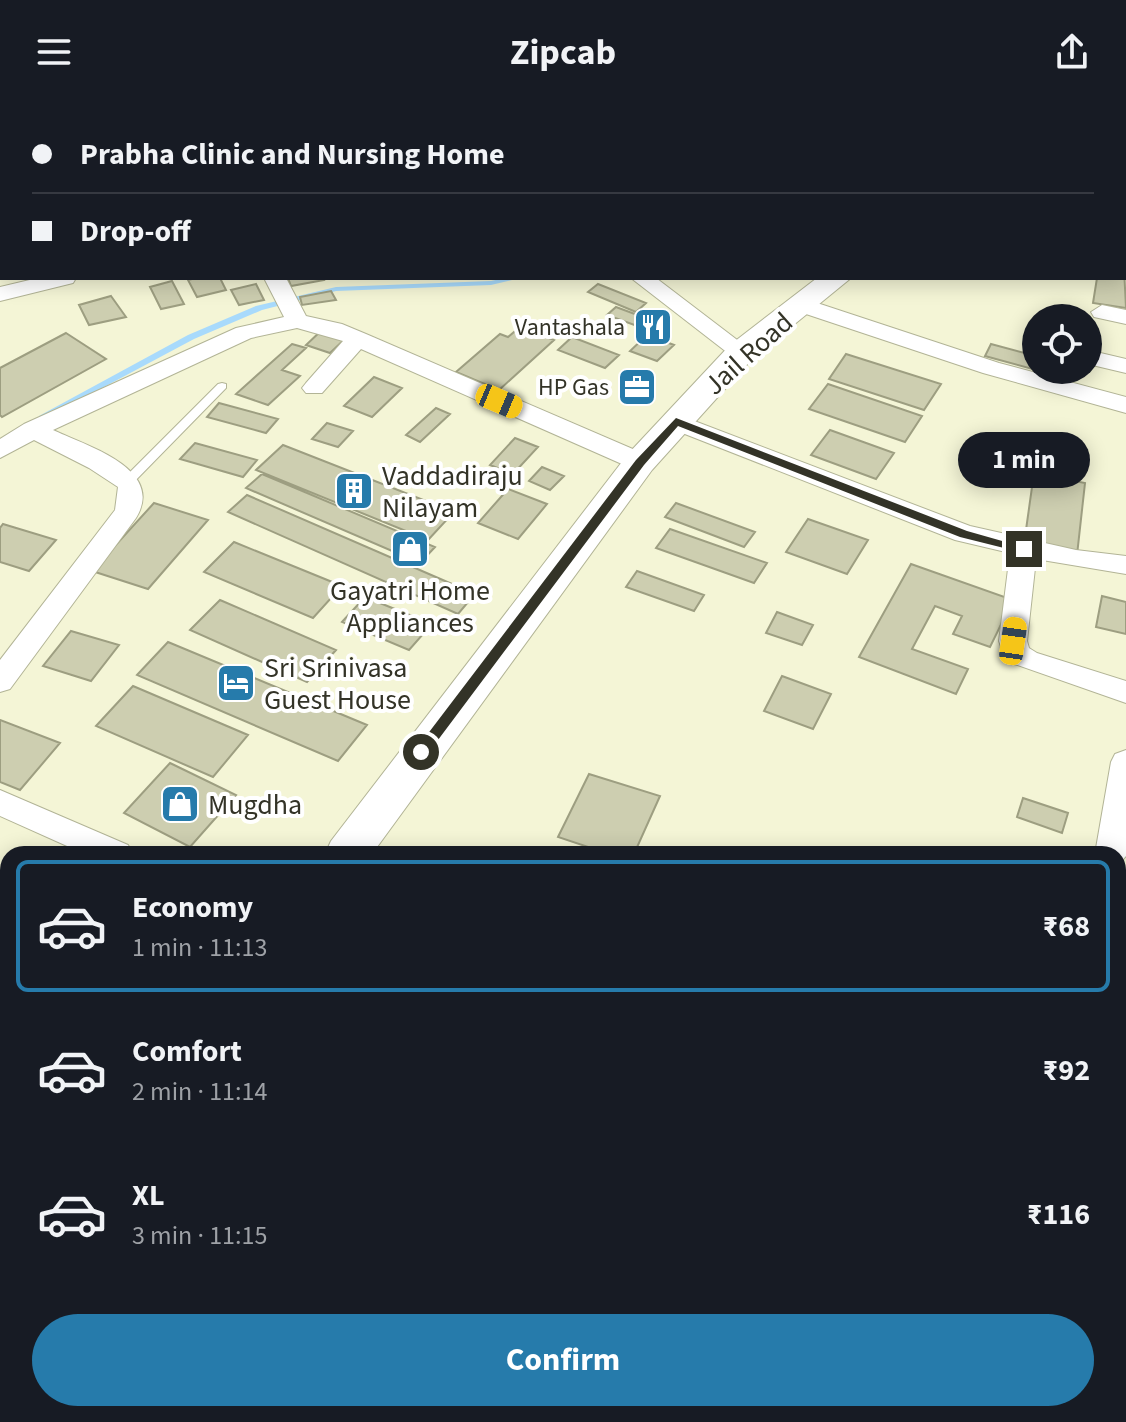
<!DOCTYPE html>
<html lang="en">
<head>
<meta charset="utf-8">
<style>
	body { margin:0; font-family:"Source Sans 3",sans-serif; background:#20242c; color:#f1f3f6; height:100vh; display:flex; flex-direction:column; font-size:30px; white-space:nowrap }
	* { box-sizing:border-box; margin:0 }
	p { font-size:26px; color:#9ea1a6 }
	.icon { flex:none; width:44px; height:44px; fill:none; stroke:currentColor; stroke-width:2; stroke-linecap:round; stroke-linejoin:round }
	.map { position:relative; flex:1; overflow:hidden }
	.sheet { position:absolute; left:0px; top:742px; width:1126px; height:576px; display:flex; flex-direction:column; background:#171b24; border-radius:24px 24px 0 0; box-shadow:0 4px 20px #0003 }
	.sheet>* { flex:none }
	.hud { position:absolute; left:0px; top:0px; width:1126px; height:176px; box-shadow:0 4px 20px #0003; display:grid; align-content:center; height:176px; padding:0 32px; background:#171b24 }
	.controls { position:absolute; left:1022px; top:200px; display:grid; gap:16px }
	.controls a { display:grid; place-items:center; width:80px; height:80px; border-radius:50%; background:#171b24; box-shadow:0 4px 20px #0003; font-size:40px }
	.end { position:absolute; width:36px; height:36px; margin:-18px; border:10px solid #333327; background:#fff; box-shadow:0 0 0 4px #fff }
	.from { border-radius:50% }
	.bubble { position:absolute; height:56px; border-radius:28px; background:#171b24; box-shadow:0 4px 20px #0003; font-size:26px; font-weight:700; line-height:56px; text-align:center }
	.car { position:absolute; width:24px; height:48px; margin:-24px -12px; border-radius:10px; box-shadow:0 0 6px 2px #0007; background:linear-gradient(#f5c518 24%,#345 0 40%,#f5c518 0 76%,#345 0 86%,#f5c518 0) }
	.hud b { display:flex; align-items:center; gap:28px; height:76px; font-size:30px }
	.hud b+b { border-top:2px solid #363941 }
	.hud i { width:20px; height:20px; background:#f1f3f6 }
	ul { padding:14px 0 0; list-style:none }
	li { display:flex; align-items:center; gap:24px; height:132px; margin:0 16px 12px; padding:0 16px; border:4px solid transparent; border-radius:12px }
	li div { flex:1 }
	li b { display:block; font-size:30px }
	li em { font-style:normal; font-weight:700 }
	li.active { border-color:#267bab }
	li>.icon { width:72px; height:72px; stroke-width:1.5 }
	.cta { display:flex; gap:16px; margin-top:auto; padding:16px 32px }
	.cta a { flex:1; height:92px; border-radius:48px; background:#267bab; color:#fff; font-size:32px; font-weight:700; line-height:92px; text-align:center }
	header { display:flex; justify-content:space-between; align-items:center; height:104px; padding:0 32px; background:#171b24; font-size:36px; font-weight:700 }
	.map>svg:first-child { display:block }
</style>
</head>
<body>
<header><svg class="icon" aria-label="menu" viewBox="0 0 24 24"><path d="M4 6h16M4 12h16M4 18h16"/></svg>Zipcab<svg class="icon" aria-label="share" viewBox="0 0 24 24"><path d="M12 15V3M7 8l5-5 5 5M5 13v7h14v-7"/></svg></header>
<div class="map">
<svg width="1126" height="1318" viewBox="0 0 1126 1318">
	<rect width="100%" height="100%" fill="#f4f5d6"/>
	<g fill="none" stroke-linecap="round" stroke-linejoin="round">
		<path fill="#a8dafc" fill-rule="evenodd" d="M505,174H520L491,181L336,187L262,206L194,235L46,314L43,315L39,312L188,231L256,202L336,183L491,177Z"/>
	</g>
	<path fill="#cdceb0" stroke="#9d9e81" stroke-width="2" d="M1124,164L1126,204L1093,199L1097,174H1124Z
		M196,174H220L226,186L197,193L188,176Z
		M288,174H323L324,176L291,182Z
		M172,177L184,200L161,205L150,183Z
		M256,180L264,196L239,201L231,186Z
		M598,180L646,199L636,208L588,188Z
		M331,187L336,196L302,201L300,193Z
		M111,192L126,213L89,221L79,201Z
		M616,203L667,222L659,230L607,211Z
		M520,223L554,236L499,286L456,268L500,230L508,233Z
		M322,226L346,234L330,249L306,241Z
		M66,229L106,255L2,313L0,311V264Z
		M647,231L674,241L657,257L630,247Z
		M572,233L619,251L605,264L558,246Z
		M292,240L306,244L282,266L300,272L268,301L236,290Z
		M991,240L1036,252V266H1069L1066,274L985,252Z
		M846,250L941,280L924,306L829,275Z
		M374,273L402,284L372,313L344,302Z
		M828,280L922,312L905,338L809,305Z
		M219,299L278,315L266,329L207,313Z
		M436,304L450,310L420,338L406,331Z
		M327,319L353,327L338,343L312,335Z
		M830,326L894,349L876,375L811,351Z
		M515,334L538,343L513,370L490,361Z
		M195,339L257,356L243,373L180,355Z
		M283,341L454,408L428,436L256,366Z
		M542,363L564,372L550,386L529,377Z
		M1034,369L1085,379L1077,451L1024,440Z
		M262,370L435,443L420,459L246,384Z
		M508,385L547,400L518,435L478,419Z
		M247,391L475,490L458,510L228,408Z
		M154,399L208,416L148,485L92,467Z
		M676,399L755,428L744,443L665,413Z
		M808,415L868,436L847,470L786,448Z
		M3,420L56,436L29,467L0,458V424Z
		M670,425L767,459L754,479L656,444Z
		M234,438L342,482L313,514L204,468Z
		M911,460L1013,496L990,543L953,530L962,512L935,502L912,545L968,565L956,590L859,553Z
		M637,467L704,491L694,507L626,483Z
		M1102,492L1126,498V530L1096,523Z
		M365,493L432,520L409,546L342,518Z
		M220,496L336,546L307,578L190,526Z
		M777,508L813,521L802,541L766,529Z
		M71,527L119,541L91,577L43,562Z
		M168,538L367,621L338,657L137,571Z
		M782,572L831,590L813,625L764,607Z
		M133,582L248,631L213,673L96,622Z
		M0,616L60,639L20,686L0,678Z
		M170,659L236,691L190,743L124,709Z
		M589,670L660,692L634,750H609L558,733Z
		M1023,694L1068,709L1062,729L1017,713Z
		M496,743L546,746V750H496Z
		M0,769L8,772V863L0,860Z
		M0,970H8V1015H0Z
		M0,1069L8,1070V1140L0,1139Z"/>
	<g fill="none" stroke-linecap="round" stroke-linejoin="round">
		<defs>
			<path id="lane" d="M222,279L226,280V284L131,381H123V375L218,280Z
				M1126,1199V1219L1118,1223V1203Z
				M188,1310H208V1318H188Z
				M592,1310H718L712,1318H598Z"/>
			<path id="street" d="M5,0H30L31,2H5Z
				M750,0H768V2H750Z
				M1124,68H1126V81H1124Z
				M38,174H76L73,179L0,197V183Z
				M264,174H286L306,212L342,220L366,230L649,352L652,358L649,364H631L361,245L322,289H306L302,284L306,279L343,237L297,224L251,234L53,326C87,342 166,365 136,414L10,585L0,588V556L115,406L118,383L89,364L34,336L0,354V335L24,320L236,224L284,213Z
				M631,174H656L753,248L749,253H733Z
				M802,194L999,259L1126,293V309L983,269L794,206L791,201Z
				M1102,201L1126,206V220L1094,213L1091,208Z
				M1092,247L1126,255V269L1088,260V248Z
				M676,310L970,422L1076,446L1126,452V470L1036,455L1027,537L1029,544L1037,549L1126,577V599L1006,557L999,537L1010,449L955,436L667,323L664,318L667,313Z
				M1126,646V752L1118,761V750H1095L1111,658L1115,650Z
				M0,686L128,741L133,750H85L0,712Z
				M0,1152L8,1153V1191L0,1190Z
				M929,1310H969L970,1318H928Z"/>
			<path id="secondary" d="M0,6H2L0,24Z
				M817,174H851L752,255L652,366L372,750H325L331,737L628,350L730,241Z
				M10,1310H69L65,1318H6Z"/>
		</defs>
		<use href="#lane" stroke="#b2b496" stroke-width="2"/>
		<use href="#street" stroke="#b2b496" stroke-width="2"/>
		<use href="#secondary" stroke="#b2b496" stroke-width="2"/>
		<use href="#lane" fill="#fff" fill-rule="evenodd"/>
		<use href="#street" fill="#fff" fill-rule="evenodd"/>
		<use href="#secondary" fill="#fff" fill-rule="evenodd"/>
	</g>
	<path fill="#333327" d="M676,314L967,427L1030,445L1024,449L960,433L678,322L644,361L426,652H417V644L636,356Z"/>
	<defs>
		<symbol id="restaurant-square" viewBox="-11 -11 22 22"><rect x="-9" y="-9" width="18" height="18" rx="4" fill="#267bab" stroke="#fff"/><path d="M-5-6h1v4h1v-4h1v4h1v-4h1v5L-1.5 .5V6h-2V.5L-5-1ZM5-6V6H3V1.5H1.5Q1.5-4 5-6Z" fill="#fff"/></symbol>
		<symbol id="office-square" viewBox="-11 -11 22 22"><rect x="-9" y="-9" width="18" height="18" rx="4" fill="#267bab" stroke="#fff"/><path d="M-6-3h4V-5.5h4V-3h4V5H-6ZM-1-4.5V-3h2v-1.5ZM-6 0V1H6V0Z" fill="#fff"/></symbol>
		<symbol id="building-square" viewBox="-11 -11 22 22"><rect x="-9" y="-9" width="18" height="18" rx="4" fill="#267bab" stroke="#fff"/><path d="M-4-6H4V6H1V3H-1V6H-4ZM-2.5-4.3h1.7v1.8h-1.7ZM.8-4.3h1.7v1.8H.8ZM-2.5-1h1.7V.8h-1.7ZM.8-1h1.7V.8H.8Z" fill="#fff"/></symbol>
		<symbol id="shop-square" viewBox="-11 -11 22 22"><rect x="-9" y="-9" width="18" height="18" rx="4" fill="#267bab" stroke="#fff"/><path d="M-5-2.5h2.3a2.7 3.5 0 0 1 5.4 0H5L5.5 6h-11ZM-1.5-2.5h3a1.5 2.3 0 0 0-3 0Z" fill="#fff"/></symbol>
		<symbol id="hotel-square" viewBox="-11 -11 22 22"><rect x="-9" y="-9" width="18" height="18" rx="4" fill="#267bab" stroke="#fff"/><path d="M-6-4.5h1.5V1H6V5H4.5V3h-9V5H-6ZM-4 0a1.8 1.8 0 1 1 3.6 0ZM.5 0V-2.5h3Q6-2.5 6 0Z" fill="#fff"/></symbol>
	</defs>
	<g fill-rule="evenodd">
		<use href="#restaurant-square" x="631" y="201" width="44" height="44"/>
		<use href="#office-square" x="615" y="261" width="44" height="44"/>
		<use href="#building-square" x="332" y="365" width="44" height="44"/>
		<use href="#shop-square" x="388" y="423" width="44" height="44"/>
		<use href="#hotel-square" x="214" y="557" width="44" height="44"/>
		<use href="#shop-square" x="158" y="678" width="44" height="44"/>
	</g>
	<g text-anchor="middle" stroke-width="8" stroke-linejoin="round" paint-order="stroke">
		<g font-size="24" fill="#333327" stroke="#fff" text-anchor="end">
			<text x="625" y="231">Vantashala</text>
			<text x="609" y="291">HP Gas</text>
		</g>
		<g font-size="28" fill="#333327" stroke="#fff">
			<text transform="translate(748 249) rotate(-42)" y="10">Jail Road</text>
		</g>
		<g font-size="28" fill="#333327" stroke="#fff" text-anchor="start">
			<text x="382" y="381">Vaddadiraju<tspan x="382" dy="32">Nilayam</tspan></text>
			<text x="410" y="496" text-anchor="middle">Gayatri Home<tspan x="410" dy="32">Appliances</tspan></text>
			<text x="264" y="573">Sri Srinivasa<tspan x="264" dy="32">Guest House</tspan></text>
			<text x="208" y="710">Mugdha</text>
		</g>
	</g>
</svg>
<div class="controls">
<a><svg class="icon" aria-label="locate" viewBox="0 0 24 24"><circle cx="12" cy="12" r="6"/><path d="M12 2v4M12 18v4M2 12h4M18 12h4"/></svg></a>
</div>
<i class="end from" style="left:421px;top:648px"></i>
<i class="end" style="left:1024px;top:445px"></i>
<div class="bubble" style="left:958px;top:328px;width:132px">1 min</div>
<i class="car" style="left:499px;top:297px;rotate:113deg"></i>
<i class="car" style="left:1013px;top:537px;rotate:8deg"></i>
<div class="hud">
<b><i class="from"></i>Prabha Clinic and Nursing Home</b>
<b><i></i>Drop-off</b>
</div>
<section class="sheet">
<ul>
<li class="active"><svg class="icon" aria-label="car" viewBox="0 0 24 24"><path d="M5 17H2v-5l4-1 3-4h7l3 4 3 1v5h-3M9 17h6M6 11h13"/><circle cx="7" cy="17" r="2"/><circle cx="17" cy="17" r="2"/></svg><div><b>Economy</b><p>1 min · 11:13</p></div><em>₹68</em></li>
<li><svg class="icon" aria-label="car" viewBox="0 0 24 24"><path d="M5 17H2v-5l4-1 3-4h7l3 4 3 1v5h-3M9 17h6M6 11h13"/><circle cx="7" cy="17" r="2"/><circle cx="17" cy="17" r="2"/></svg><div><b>Comfort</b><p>2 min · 11:14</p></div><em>₹92</em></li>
<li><svg class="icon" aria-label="car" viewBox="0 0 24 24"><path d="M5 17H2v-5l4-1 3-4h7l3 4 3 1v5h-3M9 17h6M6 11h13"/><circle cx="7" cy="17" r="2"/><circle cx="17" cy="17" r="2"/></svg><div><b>XL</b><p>3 min · 11:15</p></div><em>₹116</em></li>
</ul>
<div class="cta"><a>Confirm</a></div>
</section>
</div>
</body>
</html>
